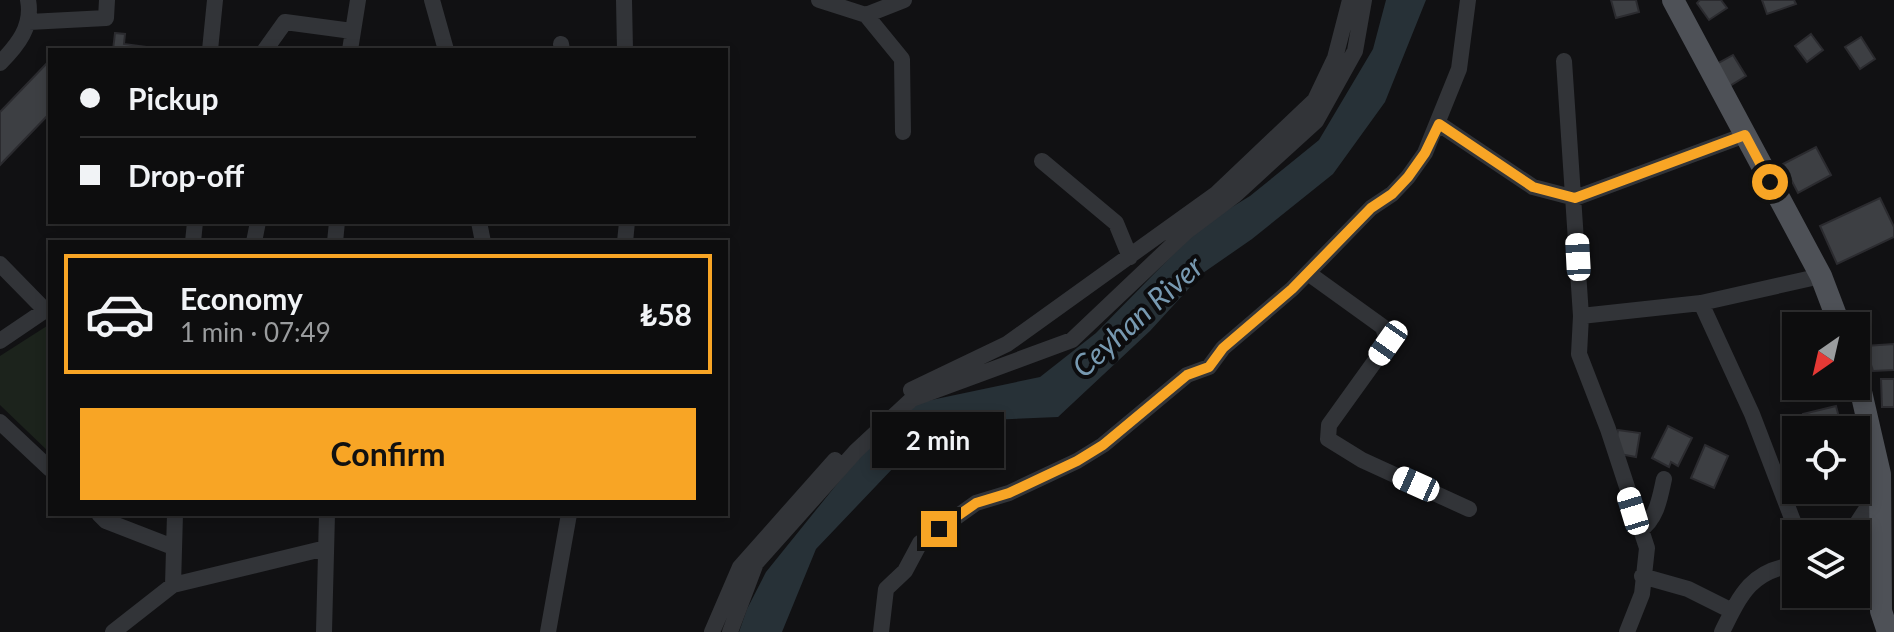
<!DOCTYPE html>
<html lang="en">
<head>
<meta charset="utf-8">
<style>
	body { margin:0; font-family:Lato,sans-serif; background:#161617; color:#f1f3f6; height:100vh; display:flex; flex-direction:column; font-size:30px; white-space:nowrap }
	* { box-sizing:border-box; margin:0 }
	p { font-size:26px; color:#9a9c9e }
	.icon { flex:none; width:44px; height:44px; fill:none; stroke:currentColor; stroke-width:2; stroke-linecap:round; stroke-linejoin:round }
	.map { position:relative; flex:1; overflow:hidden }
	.panel { position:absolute; left:48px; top:240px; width:680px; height:276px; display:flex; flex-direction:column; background:#0d0d0e; border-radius:0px; box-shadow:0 4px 12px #0003,0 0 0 2px #2d2d2e }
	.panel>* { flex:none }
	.hud { position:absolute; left:48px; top:48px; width:680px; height:176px; border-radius:0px; box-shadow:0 4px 12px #0003,0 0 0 2px #2d2d2e; display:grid; align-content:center; height:176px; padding:0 32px; background:#0d0d0e }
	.needle { width:52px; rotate:214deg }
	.buttons { position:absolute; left:1782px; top:312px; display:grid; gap:16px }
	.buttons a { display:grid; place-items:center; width:88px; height:88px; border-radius:0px; background:#0d0d0e; box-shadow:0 4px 12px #0003,0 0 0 2px #2d2d2e; font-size:40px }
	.end { position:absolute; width:36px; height:36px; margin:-18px; border:10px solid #f8a525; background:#111; box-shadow:0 0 0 4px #111 }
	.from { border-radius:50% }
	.bubble { position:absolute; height:56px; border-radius:0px; background:#0d0d0e; box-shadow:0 4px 12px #0003,0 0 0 2px #2d2d2e; font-size:26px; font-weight:700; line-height:56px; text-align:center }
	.car { position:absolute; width:24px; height:48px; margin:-24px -12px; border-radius:10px; box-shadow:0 0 6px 2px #0007; background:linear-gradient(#fff 24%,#345 0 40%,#fff 0 76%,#345 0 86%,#fff 0) }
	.hud b { display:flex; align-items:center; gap:28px; height:76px; font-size:30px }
	.hud b+b { border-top:2px solid #2d2d2e }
	.hud i { width:20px; height:20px; background:#f1f3f6 }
	ul { padding:14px 0 0; list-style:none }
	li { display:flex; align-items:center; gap:24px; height:120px; margin:0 16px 12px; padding:0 16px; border:4px solid #2d2d2e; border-radius:0px }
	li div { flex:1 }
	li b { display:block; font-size:30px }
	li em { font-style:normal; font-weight:700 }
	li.on { border-color:#f8a525 }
	li>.icon { width:72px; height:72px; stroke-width:1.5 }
	.action { display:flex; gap:16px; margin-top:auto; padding:16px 32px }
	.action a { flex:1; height:92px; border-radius:0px; background:#f8a525; color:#111; font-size:32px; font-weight:700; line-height:92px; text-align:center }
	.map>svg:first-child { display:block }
</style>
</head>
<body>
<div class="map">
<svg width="1894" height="632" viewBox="0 0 1894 632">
	<rect width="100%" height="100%" fill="#111113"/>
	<path fill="#1c231c" d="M50,324V453L0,405V356Z"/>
	<path fill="#273137" d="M1386,0H1426L1385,102L1333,174L1252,239L1203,273L1150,331L1058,417L967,421L916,444L816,549L782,632H739L747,609L766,572L866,448L917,403L1040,377L1096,333L1201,226L1250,196L1319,140L1373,49Z"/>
	<path fill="#3d3f43" stroke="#2b2b2f" stroke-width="2" d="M1611,0H1636L1639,12L1616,18Z
		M1700,0H1721L1727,8L1709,20L1697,3Z
		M1762,0H1794L1796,4L1767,14Z
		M115,33L125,34L124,44L169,50H113Z
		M1811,34L1823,50L1807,62L1795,46Z
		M1861,37L1875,59L1860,69L1845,47Z
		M1733,55L1746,76L1728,87L1715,65Z
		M50,60V113L0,165V112Z
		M1816,147L1831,175L1798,193L1783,164Z
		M1880,198L1894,227V237L1837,264L1820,226Z
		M1894,344V370L1873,371L1865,346Z
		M1881,379H1894V407H1882Z
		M1836,406L1842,429L1807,430L1803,414Z
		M1668,426L1692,438L1678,466L1671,462L1669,467L1652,458Z
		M1618,430L1640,433L1636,457L1614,453Z
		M1705,445L1728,456L1714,488L1691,478Z"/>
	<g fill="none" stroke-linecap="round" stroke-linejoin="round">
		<path stroke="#323438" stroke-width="16" d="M432,0L446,50
			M624,0L625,50
			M819,0L866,15
			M866,15L902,59L903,132
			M866,15L904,0
			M29,22L106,18L107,0
			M561,44L562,50
			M210,50L215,0
			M265,50L285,22L352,31
			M350,50L358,0
			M1564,61L1581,316L1579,354L1608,429L1647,548L1642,594L1627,632
			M0,63C18,45 33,26 28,0
			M1439,124L1533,187L1575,198L1745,135
			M1042,161L1116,223L1130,257
			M479,222L483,242
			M193,242L195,222
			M254,242L258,222
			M335,242L337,222
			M625,242L627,222
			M0,264L45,310
			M1308,273L1383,327L1388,343L1329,425L1328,439L1362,460L1469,509
			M1701,303L1752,414L1798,534
			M1581,316L1701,303L1821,276
			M0,341L50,307
			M911,390L1007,344L1216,194L1315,100L1335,58L1350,0
			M0,422L50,469
			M99,514L106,521L173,547
			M1640,530C1657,519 1660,497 1664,479
			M1850,534L1865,511L1879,500
			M1642,576L1688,589L1732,611
			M173,585L175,514
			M113,632L173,585L326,548
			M324,632L327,514
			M548,632L569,514
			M712,632L740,567L835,460
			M730,632L756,563L856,451L912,399L1072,340L1187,231L1235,195L1316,121L1355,51L1364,0
			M881,632L886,589L905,571L920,543L976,503L1009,493L1077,461L1103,445L1187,375L1209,367L1223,348L1292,289L1371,208L1392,194L1408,177L1425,153L1459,69L1468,0
			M1722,632C1740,595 1752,569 1796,565"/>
		<path stroke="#4e5157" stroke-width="22" d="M1673,0L1821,276L1840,326
			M1856,370L1880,474L1881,611L1888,632"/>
	</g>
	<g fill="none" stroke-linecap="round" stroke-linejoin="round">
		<path stroke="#f8a525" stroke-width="10" d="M939,529L976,503L1009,493L1077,461L1103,445L1187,375L1209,367L1223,348L1292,289L1371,208L1392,194L1408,177L1425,153L1439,124L1533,187L1575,198L1745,135L1770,182"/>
	</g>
	<g text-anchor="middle" stroke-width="8" stroke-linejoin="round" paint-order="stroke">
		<g font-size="30" font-style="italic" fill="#7799b1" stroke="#0c0c0e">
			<text transform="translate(1138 317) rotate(-42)" y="10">Ceyhan River</text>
		</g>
	</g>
</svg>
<div class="buttons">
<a><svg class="needle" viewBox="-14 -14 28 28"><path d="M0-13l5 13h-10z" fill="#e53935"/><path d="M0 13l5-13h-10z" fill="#9a9c9e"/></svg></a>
<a><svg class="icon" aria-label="locate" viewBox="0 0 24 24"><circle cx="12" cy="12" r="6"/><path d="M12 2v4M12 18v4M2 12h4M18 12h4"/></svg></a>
<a><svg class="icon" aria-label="layers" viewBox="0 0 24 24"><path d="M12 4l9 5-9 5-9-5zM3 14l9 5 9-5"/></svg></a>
</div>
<i class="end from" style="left:1770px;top:182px"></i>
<i class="end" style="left:939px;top:529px"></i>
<div class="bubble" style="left:872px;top:412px;width:132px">2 min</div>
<i class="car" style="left:1578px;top:257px;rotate:357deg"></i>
<i class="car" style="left:1388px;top:343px;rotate:215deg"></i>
<i class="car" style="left:1416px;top:484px;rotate:294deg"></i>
<i class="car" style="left:1633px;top:511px;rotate:343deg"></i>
<div class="hud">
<b><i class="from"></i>Pickup</b>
<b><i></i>Drop-off</b>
</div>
<section class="panel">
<ul>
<li class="on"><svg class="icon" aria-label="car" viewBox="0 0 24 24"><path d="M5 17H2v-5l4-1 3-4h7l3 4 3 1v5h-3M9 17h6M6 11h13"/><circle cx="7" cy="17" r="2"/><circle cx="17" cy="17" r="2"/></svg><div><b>Economy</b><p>1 min · 07:49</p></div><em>₺58</em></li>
</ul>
<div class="action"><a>Confirm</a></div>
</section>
</div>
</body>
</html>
